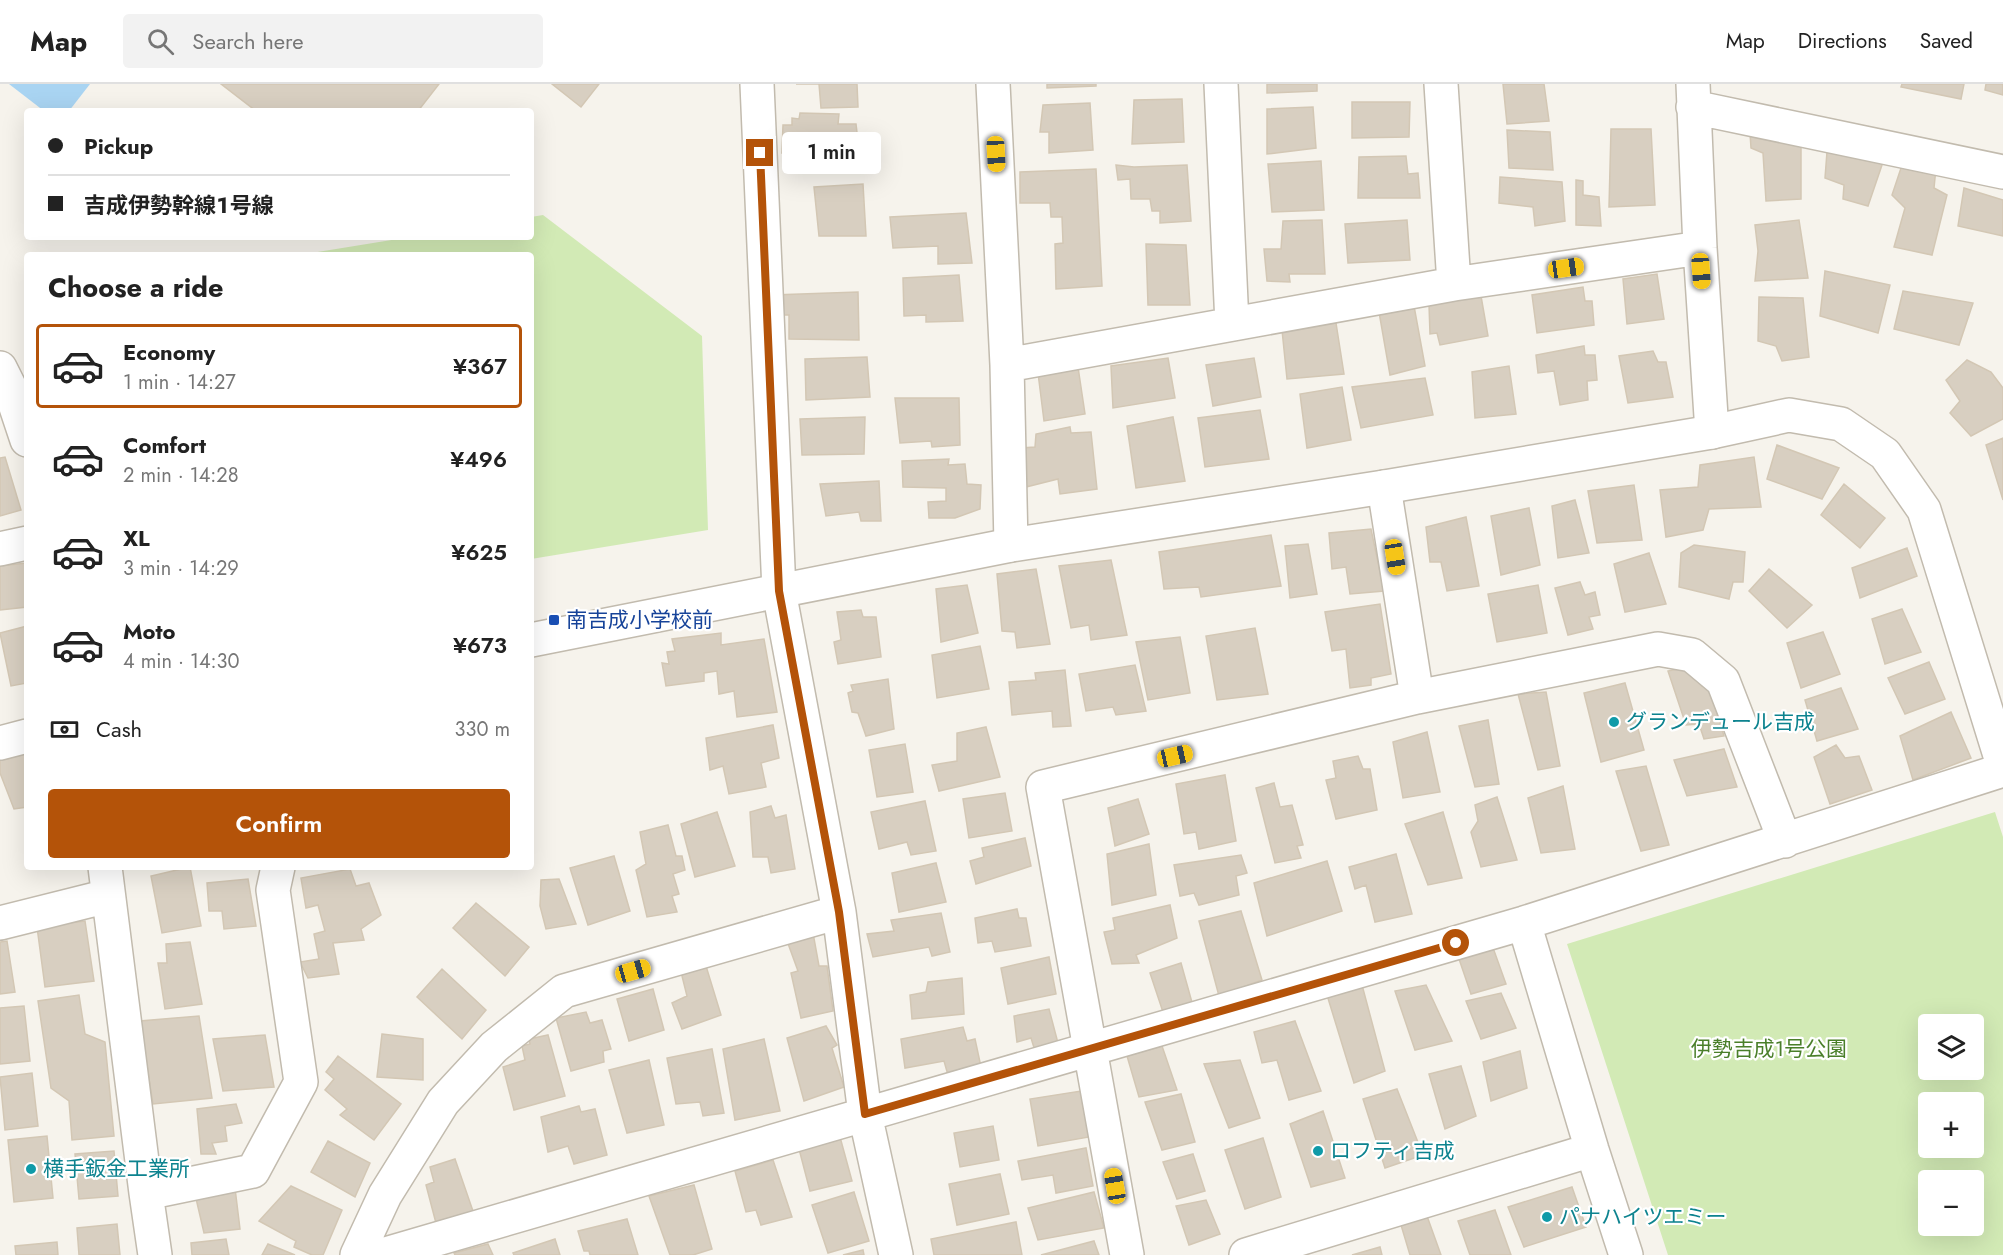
<!DOCTYPE html>
<html lang="en">
<head>
<meta charset="utf-8">
<style>
	body { margin:0; font-family:Jost,"Noto Sans JP",sans-serif; background:#f2f2f2; color:#222; height:100vh; display:flex; flex-direction:column; font-size:22px; white-space:nowrap }
	* { box-sizing:border-box; margin:0 }
	p { font-size:20px; color:#767676 }
	.icon { flex:none; width:33px; height:33px; fill:none; stroke:currentColor; stroke-width:2; stroke-linecap:round; stroke-linejoin:round }
	.map { position:relative; flex:1; overflow:hidden }
	.drawer { position:absolute; left:24px; top:168px; width:510px; height:618px; display:flex; flex-direction:column; background:#fff; border-radius:6px; box-shadow:0 6px 24px #0002 }
	.drawer>* { flex:none }
	.top-card { position:absolute; left:24px; top:24px; width:510px; height:132px; border-radius:6px; box-shadow:0 6px 24px #0002; display:grid; align-content:center; height:132px; padding:0 24px; background:#fff }
	.buttons { position:absolute; left:1918px; top:930px; display:grid; gap:12px }
	.buttons a { display:grid; place-items:center; width:66px; height:66px; border-radius:6px; background:#fff; box-shadow:0 6px 24px #0002; font-size:30px }
	.end { position:absolute; width:27px; height:27px; margin:-14px; border:8px solid #b45309; background:#fff; box-shadow:0 0 0 3px #fff }
	.from { border-radius:50% }
	.bubble { position:absolute; height:42px; border-radius:6px; background:#fff; box-shadow:0 6px 24px #0002; font-size:20px; font-weight:600; line-height:42px; text-align:center }
	.car { position:absolute; width:18px; height:36px; margin:-18px -9px; border-radius:8px; box-shadow:0 0 4px 2px #0007; background:linear-gradient(#f5c518 24%,#345 0 40%,#f5c518 0 76%,#345 0 86%,#f5c518 0) }
	.top-card b { display:flex; align-items:center; gap:21px; height:57px; font-size:22px }
	.top-card b+b { border-top:2px solid #e0e0e0 }
	.top-card i { width:15px; height:15px; background:#222 }
	ul { padding:0; list-style:none }
	li { display:flex; align-items:center; gap:18px; height:84px; margin:0 12px 9px; padding:0 12px; border:3px solid transparent; border-radius:6px }
	li div { flex:1 }
	li b { display:block; font-size:22px }
	li em { font-style:normal; font-weight:600 }
	li.current { border-color:#b45309 }
	li>.icon { width:54px; height:54px; stroke-width:1.5 }
	h2 { padding:0 24px; font-size:27px; line-height:72px }
	.pay { display:flex; align-items:center; gap:15px; height:66px; padding:0 24px; font-size:22px }
	.pay p { margin-inline-start:auto }
	.primary-button { display:flex; gap:12px; margin-top:auto; padding:12px 24px }
	.primary-button a { flex:1; height:69px; border-radius:6px; background:#b45309; color:#fff; font-size:24px; font-weight:600; line-height:69px; text-align:center }
	header { display:flex; align-items:center; gap:36px; box-sizing:border-box; height:84px; padding:0 30px; background:#fff; border-bottom:2px solid #e0e0e0 }
	header strong { font-size:28px }
	nav { display:flex; gap:33px; margin-inline-start:auto; font-size:21px }
	.search { width:420px; height:54px; background:#f2f2f2; display:flex; align-items:center; gap:15px; box-sizing:border-box; padding:0 21px; border-radius:6px; color:#767676; font-size:22px }
	.map>svg:first-child { display:block }
</style>
</head>
<body>
<header>
<strong>Map</strong>
<div class="search"><svg class="icon" aria-label="search" viewBox="0 0 24 24"><circle cx="10" cy="10" r="6"/><path d="M15 15l6 6"/></svg>Search here</div>
<nav><a>Map</a><a>Directions</a><a>Saved</a></nav>
</header>
<div class="map">
<svg width="2003" height="1171" viewBox="0 0 2003 1171">
	<rect width="100%" height="100%" fill="#f6f3ec"/>
	<path fill="#d2eab5" fill-rule="evenodd" d="M543,131L702,252L708,446L531,475V171H299L410,153H531V133Z
		M1995,728L2003,753V1171H1668L1567,860ZM1929,940H1974V986H1929ZM1929,1018H1974V1064H1929ZM1929,1096H1974V1142H1929Z"/>
	<path fill="#a9d4f2" d="M9,0H90L69,27H44Z"/>
	<path fill="#d8cfc1" stroke="#d3c7b4" stroke-width="1.5" d="M221,0H439L418,27H256Z
		M552,0H599L581,23Z
		M796,0H857L858,23L821,24L819,0Z
		M1047,0H1096V2L1047,4Z
		M1267,0H1317V7L1267,9Z
		M1503,0H1544L1549,37L1507,40Z
		M1902,0H1964L1961,15L1901,3Z
		M1986,0H2003V11L1985,6Z
		M1182,15L1184,58L1132,60L1134,16Z
		M1352,18H1410L1409,53L1352,54Z
		M1090,19L1093,66L1049,69V48H1040L1043,21Z
		M1313,23L1316,64L1267,70V25Z
		M800,29L839,30L838,40H856L860,74H865V86L816,88L810,69H782L783,41H792V34L799,35Z
		M1611,45H1651L1655,121L1609,123Z
		M1507,46L1550,48L1553,86L1509,84Z
		M1750,49L1801,59V115L1766,117L1763,69L1751,64Z
		M1827,68L1883,78L1868,122L1843,115L1844,101L1825,94Z
		M1406,72L1408,90L1418,89L1420,114H1358L1359,73Z
		M1321,77L1324,126L1272,128L1268,80Z
		M1903,78L1936,84L1934,104L1947,111L1932,171L1894,163L1905,124L1892,111Z
		M1116,81L1134,83L1187,81L1191,137L1160,139V127H1152L1150,115H1131L1130,95L1118,96Z
		M1096,85L1102,202L1056,205L1055,160L1063,159L1062,133H1051L1050,119H1020V88Z
		M1500,93L1562,98L1565,137L1535,142L1533,123L1499,119Z
		M1576,96L1583,97V111L1599,113L1601,142L1576,141Z
		M863,100L866,152H819L814,103Z
		M1964,104L2003,116V152L1958,142Z
		M966,129L972,179L938,180V162L893,164L890,133Z
		M1322,136L1325,190H1289L1290,198L1267,197L1264,165H1281L1283,137Z
		M1407,136L1410,176L1348,179L1345,140Z
		M1799,136L1808,194L1755,197L1758,167L1755,141Z
		M1146,160L1186,161L1190,221H1148Z
		M1825,187L1890,201L1878,249L1820,232Z
		M1657,190L1664,235L1627,240L1623,195Z
		M959,191L963,237L926,238V231L904,232L903,194Z
		M1583,203L1585,217H1592L1594,241L1537,249L1532,211Z
		M1903,207L1973,219L1959,261L1894,245Z
		M858,208L859,256L789,255V231H774L772,211Z
		M1481,212L1488,252L1440,261L1437,249L1430,250L1429,221Z
		M1759,213L1803,214L1809,273L1782,277L1776,262L1758,257Z
		M1414,222L1425,282L1390,291L1379,228Z
		M1336,239L1344,290L1287,295L1282,246Z
		M1584,262L1585,271H1595L1597,296L1587,297L1588,316L1560,321L1554,287L1538,289L1536,271Z
		M1653,267L1658,278H1666L1673,313L1628,319L1619,272Z
		M867,273L870,313L806,316L805,275Z
		M1168,274L1175,314L1113,324L1111,282Z
		M1254,274L1261,313L1213,322L1206,281Z
		M1967,276L1991,288L2003,304V335L1971,352L1950,329L1960,317L1946,296Z
		M1509,282L1516,330L1475,334L1472,288Z
		M1078,283L1085,330L1044,337L1038,289Z
		M1425,294L1433,331L1361,344L1352,303Z
		M1342,303L1351,356L1307,364L1300,310Z
		M895,314H959L960,361L932,363L931,357L900,359Z
		M1260,326L1269,375L1205,383L1198,334Z
		M865,333L864,370L802,371L800,335Z
		M1173,333L1185,397L1136,404L1127,342Z
		M1070,343L1071,349L1091,348L1097,405L1060,410L1058,395L1026,403L1021,364L1035,363L1036,350Z
		M2003,354V416L1986,361Z
		M1777,361L1839,384L1822,415L1767,395Z
		M5,373L21,426L0,432V374Z
		M1754,373L1761,423L1709,425L1703,446L1666,453L1660,406L1698,403L1700,381Z
		M949,375L948,381L965,380L967,400L981,401L980,425L955,434H929L928,418L946,417V404L903,403L902,377Z
		M879,397L881,437H861L859,428L826,432L820,400Z
		M1844,400L1885,434L1860,464L1821,431Z
		M1634,401L1642,456L1597,459L1588,407Z
		M1575,416L1589,469L1558,474L1552,422Z
		M1529,424L1540,481L1501,491L1491,432Z
		M1466,433L1479,502L1447,507L1441,478H1430L1426,443Z
		M1371,445L1384,507L1350,510L1346,483L1332,485L1329,449Z
		M1271,451L1281,502L1201,513L1199,503L1164,505L1159,468Z
		M1308,460L1317,510L1290,514L1285,462Z
		M1694,461L1745,468L1743,498H1733L1729,515L1679,503L1681,469Z
		M1907,464L1917,492L1860,514L1852,484Z
		M1649,469L1666,520L1625,528L1614,480Z
		M1111,476L1127,551L1091,556L1089,541L1071,544L1059,482Z
		M26,479L27,523L0,526V482Z
		M1036,485L1050,560L1017,564L1015,548L1002,547L997,490Z
		M1769,485L1812,521L1787,544L1749,507Z
		M1580,498L1585,511L1595,508L1600,531L1589,533L1593,545L1568,551L1555,504Z
		M967,501L978,549L941,558L936,505Z
		M1538,501L1547,549L1497,558L1488,510Z
		M1380,520L1391,590L1371,594V601L1350,604L1346,565L1332,567L1325,528Z
		M1902,525L1921,568L1885,580L1872,535Z
		M861,526L863,533H876L881,573L838,580L834,558L841,556L837,528Z
		M27,542V599L11,602L0,549Z
		M1255,544L1268,610L1217,616L1206,552Z
		M1823,548L1840,590L1801,604L1787,559Z
		M721,549V561L764,555L777,628L737,633L734,607L719,610L717,587L704,589V597L666,602L662,579L669,580L667,568L675,567L672,555Z
		M1180,553L1190,609L1148,616L1136,558Z
		M980,562L989,605L937,614L932,571Z
		M1929,578L1945,615L1905,630L1888,594Z
		M1135,581L1146,627L1116,631L1113,623L1086,627L1079,590Z
		M1696,581L1702,602L1709,603L1724,652L1704,655L1699,640L1686,641L1668,587Z
		M1065,586L1071,642L1053,643L1052,627L1012,631L1009,598L1036,596L1035,589Z
		M888,595L894,645L866,652L858,629L852,628L848,609L853,607L851,601Z
		M1625,599L1644,666L1601,678L1584,609Z
		M1841,604L1858,645L1817,657L1805,616Z
		M1546,608L1560,682L1538,686L1518,610Z
		M1951,628L1971,674L1913,696L1900,652Z
		M1488,636L1499,700L1475,703L1459,642Z
		M773,641L779,674L761,679L766,703L729,710L723,682L710,686L706,654Z
		M986,643L1000,693L939,707L932,681L957,677V649Z
		M1427,648L1440,708L1403,714L1393,658Z
		M905,660L913,708L877,713L869,666Z
		M1836,661L1845,674L1859,672L1872,706L1830,720L1814,673Z
		M27,664V723L14,725L0,689V672Z
		M1724,665L1737,703L1687,712L1674,676Z
		M1358,672L1363,685H1370L1377,726L1336,735L1326,696L1336,694L1333,677Z
		M1646,682L1669,761L1641,767L1616,687Z
		M1225,691L1236,757L1199,765L1196,748L1184,750L1176,700Z
		M1274,699L1280,723L1292,721L1303,761L1297,762L1301,774L1275,779L1256,704Z
		M1563,702L1575,765L1541,769L1528,714Z
		M1005,709L1012,747L969,754L963,715Z
		M1497,713L1517,776L1481,783L1471,748L1478,737L1475,721Z
		M1138,715L1149,750L1115,762L1108,724Z
		M925,717L936,767L911,771L907,758L879,765L871,728Z
		M771,722L775,734L786,731L795,785L771,789L768,773H753L750,728Z
		M717,728L735,782L695,793L681,740Z
		M1443,728L1462,794L1428,801L1405,740Z
		M668,741L676,772H682L685,786L673,790L679,810L672,812L677,828L647,833L636,786L646,780L640,748Z
		M1025,754L1031,782L976,800L970,777L984,773L982,764Z
		M1149,760L1156,811L1112,821L1107,770Z
		M1396,770L1412,830L1375,838L1366,801L1355,805L1349,783Z
		M1241,771L1247,789L1236,792L1239,811L1199,821L1194,809L1180,812L1174,781Z
		M614,772L630,827L588,841L570,784Z
		M1327,777L1342,827L1267,852L1254,799Z
		M936,779L946,818L899,828L892,789Z
		M190,783L201,842L162,849L151,792Z
		M350,785L356,802L369,799L381,831L361,845L364,856L333,859L339,890L308,894L300,878L319,875L314,850L325,847L318,821L306,824L301,794Z
		M248,795L256,842L224,845L222,827H209L207,799Z
		M559,795L576,840L546,845L540,822L541,796Z
		M476,819L529,863L505,892L453,844Z
		M1170,821L1177,854L1136,871L1139,879L1112,880L1104,848L1115,846L1113,834Z
		M1017,825L1019,834H1026L1031,862L995,868L992,857L978,859L975,834Z
		M1241,827L1262,896L1219,912L1199,837Z
		M941,829L950,868L932,872L929,863L873,873L867,850L894,847L891,836Z
		M85,837L94,897L45,903L37,843Z
		M813,849L819,882H827L833,927L801,934L791,889L798,887L786,854Z
		M7,857L15,908L0,910V858Z
		M190,858L202,920L165,925L158,879H167L166,860Z
		M1492,861L1506,900L1471,910L1458,872Z
		M1049,873L1056,910L1008,920L1001,884Z
		M1181,879L1193,922L1164,931L1150,889Z
		M706,882L721,931L682,945L672,919L687,912L680,884Z
		M442,885L486,926L462,955L417,913Z
		M962,894L964,930L912,935L910,911L926,908L928,898Z
		M1362,901L1385,987L1354,999L1327,911Z
		M1426,901L1452,957L1415,966L1395,907Z
		M653,905L664,946L629,957L617,915Z
		M1501,909L1516,944L1481,955L1466,917Z
		M79,911L85,950L105,958L114,1052L72,1056L69,1017L51,1004L38,917Z
		M24,922L30,977L0,980V924Z
		M1049,925L1059,963L1035,967L1031,954L1017,958L1014,932Z
		M586,928L590,939L602,936L611,965L603,967L604,978L571,987L556,934Z
		M199,932L212,1014L153,1020L140,937Z
		M1295,937L1321,1007L1289,1016L1277,976L1262,979L1254,948Z
		M826,942L837,961L832,964L844,1003L804,1017L787,954Z
		M963,943L967,957L975,955L981,983L948,991L944,977L905,984L901,955Z
		M382,950L423,955V996L377,993Z
		M265,951L274,1003L223,1007L213,955Z
		M548,951L565,1012L514,1026L503,983L525,976L522,962L530,960L529,955Z
		M764,955L780,1027L735,1036L723,965Z
		M1162,962L1177,1006L1139,1013L1127,972Z
		M712,965L724,1029L703,1032L700,1018L676,1020L667,974Z
		M1520,967L1527,1004L1491,1017L1483,978Z
		M338,972L401,1020L374,1056L340,1031L347,1025L325,1006L334,995L326,988Z
		M649,976L664,1041L627,1049L609,986Z
		M1240,976L1260,1034L1229,1044L1204,980Z
		M1461,982L1476,1032L1445,1045L1429,990Z
		M32,989L38,1042L5,1046L0,993Z
		M1397,1005L1423,1071L1385,1084L1363,1015Z
		M1081,1007L1089,1053L1038,1062L1030,1015Z
		M1181,1010L1195,1058L1162,1066L1145,1018Z
		M236,1020L242,1039L225,1042L227,1057L212,1059L216,1070H201L197,1025Z
		M579,1022L581,1028L595,1025L607,1071L574,1080L568,1062L548,1068L541,1033Z
		M1323,1027L1345,1094L1311,1103L1290,1040Z
		M993,1042L999,1076L960,1083L954,1049Z
		M47,1052L53,1114L14,1118L8,1056Z
		M840,1053L852,1097L810,1107L799,1065Z
		M1263,1054L1281,1113L1245,1125L1225,1066Z
		M328,1057L370,1079L355,1113L311,1088Z
		M1086,1064L1093,1102L1056,1109L1053,1091L1022,1096L1018,1077Z
		M114,1067L118,1112L79,1115L75,1070Z
		M1193,1070L1205,1107L1177,1115L1163,1078Z
		M455,1075L474,1130L437,1143L426,1101L434,1098L430,1083Z
		M773,1076L792,1133L761,1141L756,1126L746,1128L735,1087Z
		M1000,1090L1009,1130L957,1141L949,1100Z
		M694,1101L712,1165L693,1171H670L649,1112Z
		M291,1102L342,1126L323,1171H312L294,1163L296,1157L259,1137Z
		M1572,1103L1586,1143L1524,1163L1508,1123Z
		M235,1104L240,1145L204,1149L195,1110Z
		M854,1108L869,1157L828,1169L812,1121Z
		M1094,1108L1104,1144L1038,1156L1028,1124Z
		M1206,1116L1220,1150L1189,1161L1176,1122Z
		M1495,1126L1511,1171H1470L1458,1137Z
		M1427,1132L1441,1171H1410L1401,1141Z
		M627,1135L638,1171H590L589,1167H584L578,1147Z
		M1016,1138L1022,1171H934L931,1155Z
		M117,1140L120,1171H79L77,1144Z
		M226,1155L229,1171H192L191,1159Z
		M555,1155L560,1171H514L513,1169Z
		M1094,1157L1099,1171H1041Z
		M57,1158L58,1171H16L15,1162Z
		M268,1160L295,1171H262Z
		M488,1160L493,1171H455L454,1169Z
		M1380,1163L1382,1171H1352Z
		M863,1166L864,1171H843Z"/>
	<g fill="none" stroke-linecap="round" stroke-linejoin="round">
		<defs>
			<path id="minor" d="M757,0L779,507L839,828L865,1030L896,1171
				M993,0L1007,281L1011,461
				M1221,0L1232,240
				M1441,0L1454,200
				M1693,0L1700,164L1712,348
				M1693,23L2003,88
				M1007,281L1454,200L1700,164
				M0,284L9,302L27,356
				M1384,403L1417,613
				M0,465L27,459
				M105,783L146,1109
				M0,839L108,812
				M1524,839L1592,1066L1626,1171
				M155,1171L146,1109L253,1087L301,998L273,806L278,783
				M357,1171L385,1111L443,1018L494,963L564,907L839,828
				M382,1171L1524,839L2003,686
				M1127,1171L1043,703L1417,613L1658,565L1692,571L1723,597L1785,757
				M1246,1171L1592,1066"/>
			<path id="tertiary" d="M531,556L1011,461L1384,403L1712,348L1789,331L1841,340L1885,370L1924,426L2003,681
				M0,659L27,652"/>
		</defs>
		<use href="#minor" stroke="#c2bbae" stroke-width="36"/>
		<use href="#tertiary" stroke="#c2bbae" stroke-width="36"/>
		<use href="#minor" stroke="#fff" stroke-width="33"/>
		<use href="#tertiary" stroke="#fff" stroke-width="33"/>
	</g>
	<g fill="none" stroke-linecap="round" stroke-linejoin="round">
		<path stroke="#b45309" stroke-width="8" d="M760,69L779,507L839,828L865,1030L1456,859"/>
	</g>
	<rect fill="#1a4fb4" stroke="#fff" stroke-width="2" x="548" y="530" width="12" height="12" rx="3"/>
	<g fill="#0f9aa8" stroke="#fff" stroke-width="2">
		<circle cx="1614" cy="638" r="6"/>
		<circle cx="1318" cy="1067" r="6"/>
		<circle cx="31" cy="1085" r="6"/>
		<circle cx="1547" cy="1133" r="6"/>
	</g>
	<g text-anchor="middle" stroke-width="4.5" stroke-linejoin="round" paint-order="stroke">
		<g font-size="21" fill="#164399" stroke="#fff" text-anchor="start">
			<text x="566" y="543">南吉成小学校前</text>
		</g>
		<g font-size="21" fill="#0d838f" stroke="#fff" text-anchor="start">
			<text x="1626" y="645">グランデュール吉成</text>
			<text x="1330" y="1074">ロフティ吉成</text>
			<text x="43" y="1092">横手鈑金工業所</text>
			<text x="1559" y="1140">パナハイツエミー</text>
		</g>
		<g font-size="21" fill="#4a7f2a" stroke="#fff">
			<text x="1769" y="972">伊勢吉成1号公園</text>
		</g>
	</g>
</svg>
<div class="buttons">
<a><svg class="icon" aria-label="layers" viewBox="0 0 24 24"><path d="M12 4l9 5-9 5-9-5zM3 14l9 5 9-5"/></svg></a>
<a>+</a>
<a>−</a>
</div>
<i class="end from" style="left:1456px;top:859px"></i>
<i class="end" style="left:760px;top:69px"></i>
<div class="bubble" style="left:782px;top:48px;width:99px">1 min</div>
<i class="car" style="left:996px;top:70px;rotate:177deg"></i>
<i class="car" style="left:1566px;top:184px;rotate:82deg"></i>
<i class="car" style="left:1701px;top:187px;rotate:176deg"></i>
<i class="car" style="left:1395px;top:473px;rotate:171deg"></i>
<i class="car" style="left:1175px;top:672px;rotate:77deg"></i>
<i class="car" style="left:633px;top:887px;rotate:74deg"></i>
<i class="car" style="left:1115px;top:1102px;rotate:350deg"></i>
<div class="top-card">
<b><i class="from"></i>Pickup</b>
<b><i></i>吉成伊勢幹線１号線</b>
</div>
<section class="drawer">
<h2>Choose a ride</h2>
<ul>
<li class="current"><svg class="icon" aria-label="car" viewBox="0 0 24 24"><path d="M5 17H2v-5l4-1 3-4h7l3 4 3 1v5h-3M9 17h6M6 11h13"/><circle cx="7" cy="17" r="2"/><circle cx="17" cy="17" r="2"/></svg><div><b>Economy</b><p>1 min · 14:27</p></div><em>¥367</em></li>
<li><svg class="icon" aria-label="car" viewBox="0 0 24 24"><path d="M5 17H2v-5l4-1 3-4h7l3 4 3 1v5h-3M9 17h6M6 11h13"/><circle cx="7" cy="17" r="2"/><circle cx="17" cy="17" r="2"/></svg><div><b>Comfort</b><p>2 min · 14:28</p></div><em>¥496</em></li>
<li><svg class="icon" aria-label="car" viewBox="0 0 24 24"><path d="M5 17H2v-5l4-1 3-4h7l3 4 3 1v5h-3M9 17h6M6 11h13"/><circle cx="7" cy="17" r="2"/><circle cx="17" cy="17" r="2"/></svg><div><b>XL</b><p>3 min · 14:29</p></div><em>¥625</em></li>
<li><svg class="icon" aria-label="car" viewBox="0 0 24 24"><path d="M5 17H2v-5l4-1 3-4h7l3 4 3 1v5h-3M9 17h6M6 11h13"/><circle cx="7" cy="17" r="2"/><circle cx="17" cy="17" r="2"/></svg><div><b>Moto</b><p>4 min · 14:30</p></div><em>¥673</em></li>
</ul>
<div class="pay"><svg class="icon" aria-label="cash" viewBox="0 0 24 24"><path d="M3 7h18v10H3z"/><circle cx="12" cy="12" r="2"/></svg>Cash<p>330 m</p></div>
<div class="primary-button"><a>Confirm</a></div>
</section>
</div>
</body>
</html>
